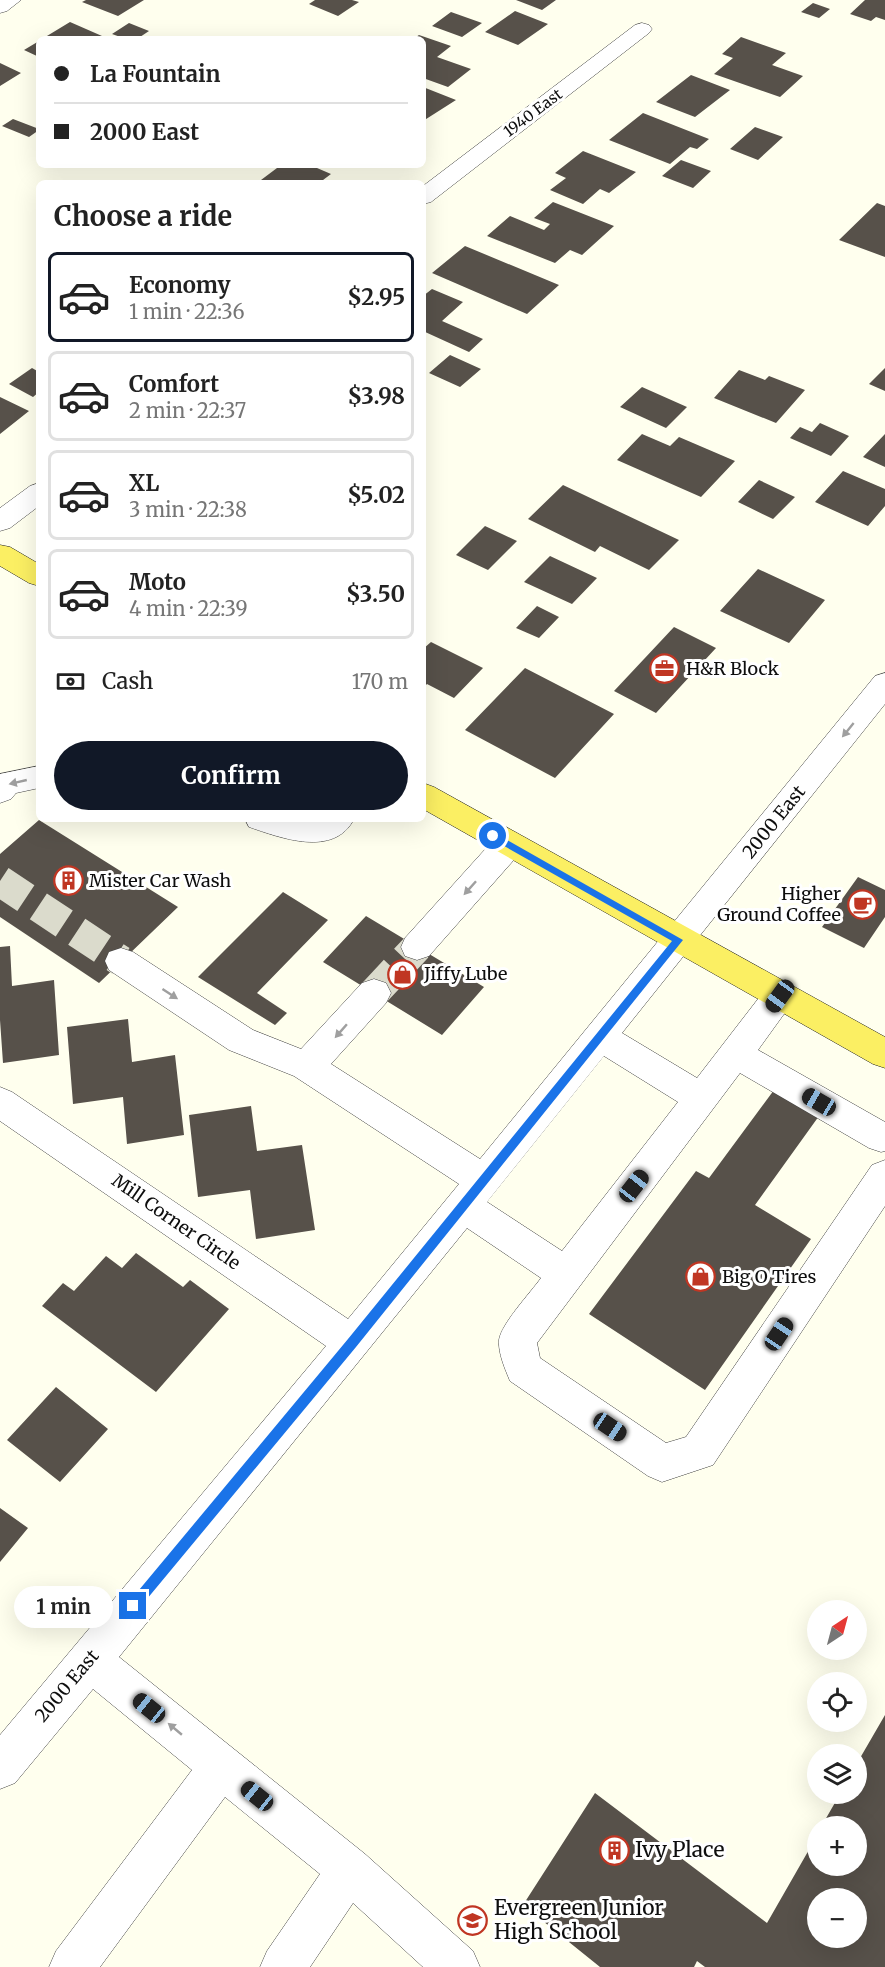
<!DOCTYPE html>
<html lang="en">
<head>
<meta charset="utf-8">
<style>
	body { margin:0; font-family:Merriweather,serif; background:#f6f6f6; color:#222; height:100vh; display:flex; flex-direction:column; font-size:22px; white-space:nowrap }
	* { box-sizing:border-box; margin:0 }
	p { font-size:20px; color:#767676 }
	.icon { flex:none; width:33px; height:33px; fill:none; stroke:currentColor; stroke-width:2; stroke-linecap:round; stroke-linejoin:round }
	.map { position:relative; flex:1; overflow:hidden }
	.panel { position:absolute; left:36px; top:180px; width:390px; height:642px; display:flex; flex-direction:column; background:#fff; border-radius:9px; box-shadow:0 6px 24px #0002 }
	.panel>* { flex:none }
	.top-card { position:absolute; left:36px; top:36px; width:390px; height:132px; border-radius:9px; box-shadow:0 6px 24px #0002; display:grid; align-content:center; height:132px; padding:0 18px; background:#fff }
	.needle { width:39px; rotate:36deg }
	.fabs { position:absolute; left:807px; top:1600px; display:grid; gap:12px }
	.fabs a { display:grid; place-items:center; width:60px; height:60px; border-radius:50%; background:#fff; box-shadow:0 6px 24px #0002; font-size:30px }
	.end { position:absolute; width:27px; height:27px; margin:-14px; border:8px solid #1a73e8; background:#fff; box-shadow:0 0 0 3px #fff }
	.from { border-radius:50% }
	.bubble { position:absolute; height:42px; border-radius:21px; background:#fff; box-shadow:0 6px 24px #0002; font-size:20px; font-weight:700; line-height:42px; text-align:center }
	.car { position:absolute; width:18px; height:36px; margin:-18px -9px; border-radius:8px; box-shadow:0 0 4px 2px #0007; background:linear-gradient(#222 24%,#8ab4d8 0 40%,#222 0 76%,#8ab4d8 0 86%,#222 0) }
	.top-card b { display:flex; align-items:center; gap:21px; height:57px; font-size:22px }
	.top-card b+b { border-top:2px solid #e0e0e0 }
	.top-card i { width:15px; height:15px; background:#222 }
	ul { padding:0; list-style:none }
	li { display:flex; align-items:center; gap:18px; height:90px; margin:0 12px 9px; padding:0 6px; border:3px solid #e0e0e0; border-radius:9px }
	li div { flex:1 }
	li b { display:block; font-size:22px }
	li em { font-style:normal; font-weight:700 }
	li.on { border-color:#111827 }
	li>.icon { width:54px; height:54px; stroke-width:1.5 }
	h2 { padding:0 18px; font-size:27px; line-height:72px }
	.pay { display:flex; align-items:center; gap:15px; height:66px; padding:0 18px; font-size:22px }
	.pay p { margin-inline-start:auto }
	.primary-button { display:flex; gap:12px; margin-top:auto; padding:12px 18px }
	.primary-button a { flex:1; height:69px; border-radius:36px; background:#111827; color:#fff; font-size:24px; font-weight:700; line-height:69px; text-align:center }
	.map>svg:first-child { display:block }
</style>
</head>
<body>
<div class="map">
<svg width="885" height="1967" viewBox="0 0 885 1967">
	<rect width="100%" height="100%" fill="#ffe"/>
	<path fill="#57514a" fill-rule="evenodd" d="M86,0H144L118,16L82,2Z
		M315,0H352L359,2L338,16L309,4Z
		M516,0H556L542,10Z
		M865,0H885V20L876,17L871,21L850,14Z
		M813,3L830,9L819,18L801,12Z
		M515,11L548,24L518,45L485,32Z
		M451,12L482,23L462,37L432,26Z
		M70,22L102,36L96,39H42Z
		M129,23L149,31L137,39H126L112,34Z
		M419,35L451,46L437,57L471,69L448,87L423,78V39H413Z
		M741,37L786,53L772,65L803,76L780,97L714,74L733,58L722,54Z
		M39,41V57L24,50Z
		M0,63L21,73L0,86Z
		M691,75L730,90L695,117L656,102Z
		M423,87L456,100L423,121Z
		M643,113L709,139L697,149L690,147L670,164L609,140Z
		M13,119L39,129V130L29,137L2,126Z
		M755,127L783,137L758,160L730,149Z
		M583,151L636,172L609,193L600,189L583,204L550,190L566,178L555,173Z
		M681,160L711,171L693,188L662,176Z
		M281,165H310L331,174L319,183H257Z
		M553,202L614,226L582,255L570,250L555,263L487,236L510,216L544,230L550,224L534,218Z
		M877,203L885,206V257L839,240Z
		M465,246L559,285L527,314L432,273Z
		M432,289L463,302L442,321L483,339L469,352L423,331V296Z
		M450,355L481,369L460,387L429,373Z
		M32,368L39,372V392L33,397L9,384Z
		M885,368V391L869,384Z
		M739,370L765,380L769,376L805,390L776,423L714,398Z
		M642,387L687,407L666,428L620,407Z
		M0,397L29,411L0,434Z
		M820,423L849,436L831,456L790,438L800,427L812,432Z
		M642,434L670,446L679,437L735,461L701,497L617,460Z
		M885,434V467L863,457Z
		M843,471L885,489V506L868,526L815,502Z
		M759,480L795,497L773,519L738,502Z
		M563,485L679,540L649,570L600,546L595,552L528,519Z
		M485,526L517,541L488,570L456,555Z
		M550,556L597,578L572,604L524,582Z
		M758,569L825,600L789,643L720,611Z
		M537,606L559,617L539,638L516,628Z
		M674,627L716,648L656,713L614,691Z
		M431,642L483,668L454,698L427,684L423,688V649Z
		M525,668L614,714L555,778L465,730Z
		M60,819H97L96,822H60Z
		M39,820L178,907L99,983L0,917V854Z
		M858,877L885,890V917L864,948L822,927Z
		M283,892L328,920L257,993L287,1013L275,1025L198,977Z
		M366,916L484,987L442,1035L323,962Z
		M10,946L12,986L54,980L59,1055L3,1063L0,1020V947Z
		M128,1019L132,1062L175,1055L184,1135L127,1144L123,1097L73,1104L67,1027Z
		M774,1090L819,1116L755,1205L811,1239L705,1390L589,1314L696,1171L709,1178Z
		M251,1106L257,1151L302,1145L315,1230L256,1239L250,1190L198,1197L189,1115Z
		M136,1253L183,1287L190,1280L229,1309L156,1392L42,1306L63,1283L74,1291L106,1256L122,1268Z
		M56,1387L108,1429L60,1482L7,1440Z
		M0,1508L28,1528L0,1562Z
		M885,1715V1967H705L697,1961L694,1967H600L523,1905L595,1793L767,1923L818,1834V1866H856V1827H821L840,1794H856V1765ZM818,1899H856V1938H818Z"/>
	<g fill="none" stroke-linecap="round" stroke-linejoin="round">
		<path stroke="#dbdbcc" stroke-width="31" stroke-dasharray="31 15" stroke-linecap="butt" d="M0,881L121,961
			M374,993L417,947"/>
		<defs>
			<path id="minor" d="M0,0H21L7,11L0,13Z
				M642,23L649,25L652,29L649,33L431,202L423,204V186L635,25Z
				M39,483V506L10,528L0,531V508L30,486Z
				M885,673V704L622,1033L697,1078L768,986L780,982L792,986L797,996L758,1050L885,1122V1151L881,1152L869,1148L740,1073L537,1343L540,1358L666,1443L686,1437L872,1165L885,1160V1206L713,1465L662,1482L648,1476L510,1381C505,1369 498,1353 499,1340C501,1324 531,1292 541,1278L467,1228L119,1657L365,1854L473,1951L480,1967H423L353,1903L310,1967H260L267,1951L320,1874L225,1797L100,1967H49L56,1951L192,1770L93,1689L15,1783L0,1789V1735L326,1346L0,1121V1087L12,1092L348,1319L459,1184L294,1076L229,1050L109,970L105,961L109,952L121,948L133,952L253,1030L301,1049L362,983L374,979L386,983L391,993L386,1003L331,1064L480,1159L875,676ZM604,1056L678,1102L562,1251L487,1202Z
				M39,766V788L16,793L11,799L0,803V774Z
				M245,819H354C334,858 281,838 249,827Z
				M509,832L520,835L525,844L520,853L429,956L417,960L405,956L401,947L405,938L498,835Z"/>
			<path id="major" d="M0,545L10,547L39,564V586L29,583L0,566Z
				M423,783L434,787L885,1037V1068L873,1064L423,809Z"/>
		</defs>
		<use href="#minor" stroke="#414141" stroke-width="1"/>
		<use href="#major" stroke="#1f1f1f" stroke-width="1"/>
		<use href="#minor" fill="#fff" fill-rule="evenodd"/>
		<use href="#major" fill="#fbef63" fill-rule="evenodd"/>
	</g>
	<defs><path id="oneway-solid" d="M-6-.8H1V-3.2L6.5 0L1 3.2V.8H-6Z" transform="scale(1.5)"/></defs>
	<g fill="#9f9f9f">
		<use href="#oneway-solid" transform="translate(848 730) rotate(129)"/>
		<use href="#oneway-solid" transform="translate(18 782) rotate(167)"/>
		<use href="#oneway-solid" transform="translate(470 888) rotate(132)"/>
		<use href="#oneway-solid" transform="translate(170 994) rotate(33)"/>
		<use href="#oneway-solid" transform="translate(341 1031) rotate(131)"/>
		<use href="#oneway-solid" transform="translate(175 1729) rotate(-140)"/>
	</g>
	<path fill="#1a73e8" d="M493,832L683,940L356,1347L137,1611H129V1602L348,1339L672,941L490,838V833Z"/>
	<defs>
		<symbol id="office-ring" viewBox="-11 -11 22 22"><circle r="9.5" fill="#fff" stroke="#c03623" stroke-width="1.5"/><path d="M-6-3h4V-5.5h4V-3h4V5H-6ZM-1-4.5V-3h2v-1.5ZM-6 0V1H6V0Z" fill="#c03623"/></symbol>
		<symbol id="building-ring" viewBox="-11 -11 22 22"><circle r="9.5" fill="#fff" stroke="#c03623" stroke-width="1.5"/><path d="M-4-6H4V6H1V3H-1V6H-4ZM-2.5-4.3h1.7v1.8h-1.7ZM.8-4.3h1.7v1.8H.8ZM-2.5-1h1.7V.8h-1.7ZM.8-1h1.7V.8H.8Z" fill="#c03623"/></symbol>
		<symbol id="cafe-ring" viewBox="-11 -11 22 22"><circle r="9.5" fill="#fff" stroke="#c03623" stroke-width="1.5"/><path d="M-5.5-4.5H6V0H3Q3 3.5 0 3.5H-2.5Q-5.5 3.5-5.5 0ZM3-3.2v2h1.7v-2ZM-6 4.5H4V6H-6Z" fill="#c03623"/></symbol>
		<symbol id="shop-ring" viewBox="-11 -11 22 22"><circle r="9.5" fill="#fff" stroke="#c03623" stroke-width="1.5"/><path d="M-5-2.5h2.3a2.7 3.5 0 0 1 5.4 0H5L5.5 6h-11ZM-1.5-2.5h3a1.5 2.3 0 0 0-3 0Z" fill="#c03623"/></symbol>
		<symbol id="school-ring" viewBox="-11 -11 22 22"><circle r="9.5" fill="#fff" stroke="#c03623" stroke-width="1.5"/><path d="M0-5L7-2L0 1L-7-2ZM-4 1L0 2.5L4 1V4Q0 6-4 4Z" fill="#c03623"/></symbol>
	</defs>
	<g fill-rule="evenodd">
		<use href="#office-ring" x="648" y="652" width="33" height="33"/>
		<use href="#building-ring" x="52" y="864" width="33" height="33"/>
		<use href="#cafe-ring" x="846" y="888" width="33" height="33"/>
		<use href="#shop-ring" x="386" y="958" width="33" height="33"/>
		<use href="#shop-ring" x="684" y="1260" width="33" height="33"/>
		<use href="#building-ring" x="598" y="1834" width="33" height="33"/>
		<use href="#school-ring" x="456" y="1904" width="33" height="33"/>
	</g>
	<g text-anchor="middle" stroke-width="6" stroke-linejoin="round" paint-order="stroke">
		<g font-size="15" fill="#0e0e0e" stroke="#fff">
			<text transform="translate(533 113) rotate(-37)" y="5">1940 East</text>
		</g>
		<g font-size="18" fill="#0e0e0e" stroke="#fff" text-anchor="start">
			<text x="686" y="675">H&amp;R Block</text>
			<text x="89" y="887">Mister Car Wash</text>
			<text x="841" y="900" text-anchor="end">Higher<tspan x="841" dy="21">Ground Coffee</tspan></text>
			<text x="424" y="980">Jiffy Lube</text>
			<text x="722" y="1283">Big O Tires</text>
		</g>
		<g font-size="18" fill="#0e0e0e" stroke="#fff">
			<text transform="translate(774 822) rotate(-51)" y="6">2000 East</text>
			<text transform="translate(176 1222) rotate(35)" y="6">Mill Corner Circle</text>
			<text transform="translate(67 1686) rotate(-50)" y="6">2000 East</text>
		</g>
		<g font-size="21" fill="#0e0e0e" stroke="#fff" text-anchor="start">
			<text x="635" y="1857">Ivy Place</text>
			<text x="494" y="1915">Evergreen Junior<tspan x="494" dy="24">High School</tspan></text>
		</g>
	</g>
</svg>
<div class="fabs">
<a><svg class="needle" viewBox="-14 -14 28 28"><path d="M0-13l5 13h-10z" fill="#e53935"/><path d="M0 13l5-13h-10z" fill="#767676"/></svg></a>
<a><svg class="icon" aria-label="locate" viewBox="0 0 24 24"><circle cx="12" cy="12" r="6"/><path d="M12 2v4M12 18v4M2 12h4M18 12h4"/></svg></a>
<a><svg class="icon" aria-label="layers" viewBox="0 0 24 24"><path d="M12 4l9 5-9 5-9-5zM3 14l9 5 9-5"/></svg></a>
<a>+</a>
<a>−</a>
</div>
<i class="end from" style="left:493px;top:836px"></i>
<i class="end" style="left:133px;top:1606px"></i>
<div class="bubble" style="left:14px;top:1586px;width:99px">1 min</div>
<i class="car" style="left:780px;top:996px;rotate:216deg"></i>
<i class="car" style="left:819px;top:1102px;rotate:300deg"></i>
<i class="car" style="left:634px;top:1186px;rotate:38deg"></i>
<i class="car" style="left:779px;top:1334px;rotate:34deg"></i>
<i class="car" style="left:610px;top:1427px;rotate:124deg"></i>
<i class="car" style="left:149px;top:1708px;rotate:309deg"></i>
<i class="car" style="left:257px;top:1796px;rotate:309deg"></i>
<div class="top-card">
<b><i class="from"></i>La Fountain</b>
<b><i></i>2000 East</b>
</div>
<section class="panel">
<h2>Choose a ride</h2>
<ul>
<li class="on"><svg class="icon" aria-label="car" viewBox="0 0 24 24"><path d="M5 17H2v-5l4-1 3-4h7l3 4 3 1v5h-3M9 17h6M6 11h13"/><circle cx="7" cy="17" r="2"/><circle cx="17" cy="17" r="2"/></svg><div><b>Economy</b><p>1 min · 22:36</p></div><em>$2.95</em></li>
<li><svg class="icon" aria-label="car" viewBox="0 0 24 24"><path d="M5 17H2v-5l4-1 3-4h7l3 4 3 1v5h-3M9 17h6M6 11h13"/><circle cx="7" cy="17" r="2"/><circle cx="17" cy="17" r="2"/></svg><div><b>Comfort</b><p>2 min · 22:37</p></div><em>$3.98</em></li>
<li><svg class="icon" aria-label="car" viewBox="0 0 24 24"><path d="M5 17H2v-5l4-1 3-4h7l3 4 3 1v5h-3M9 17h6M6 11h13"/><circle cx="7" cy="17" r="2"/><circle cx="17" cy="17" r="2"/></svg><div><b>XL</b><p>3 min · 22:38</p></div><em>$5.02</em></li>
<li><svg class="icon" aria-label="car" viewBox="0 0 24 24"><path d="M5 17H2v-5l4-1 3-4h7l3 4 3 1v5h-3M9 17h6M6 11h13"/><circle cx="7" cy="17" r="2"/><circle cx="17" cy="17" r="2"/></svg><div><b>Moto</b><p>4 min · 22:39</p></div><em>$3.50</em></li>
</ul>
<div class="pay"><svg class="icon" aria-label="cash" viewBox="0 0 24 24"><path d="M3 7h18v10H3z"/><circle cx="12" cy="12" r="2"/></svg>Cash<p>170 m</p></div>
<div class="primary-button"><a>Confirm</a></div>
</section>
</div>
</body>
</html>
